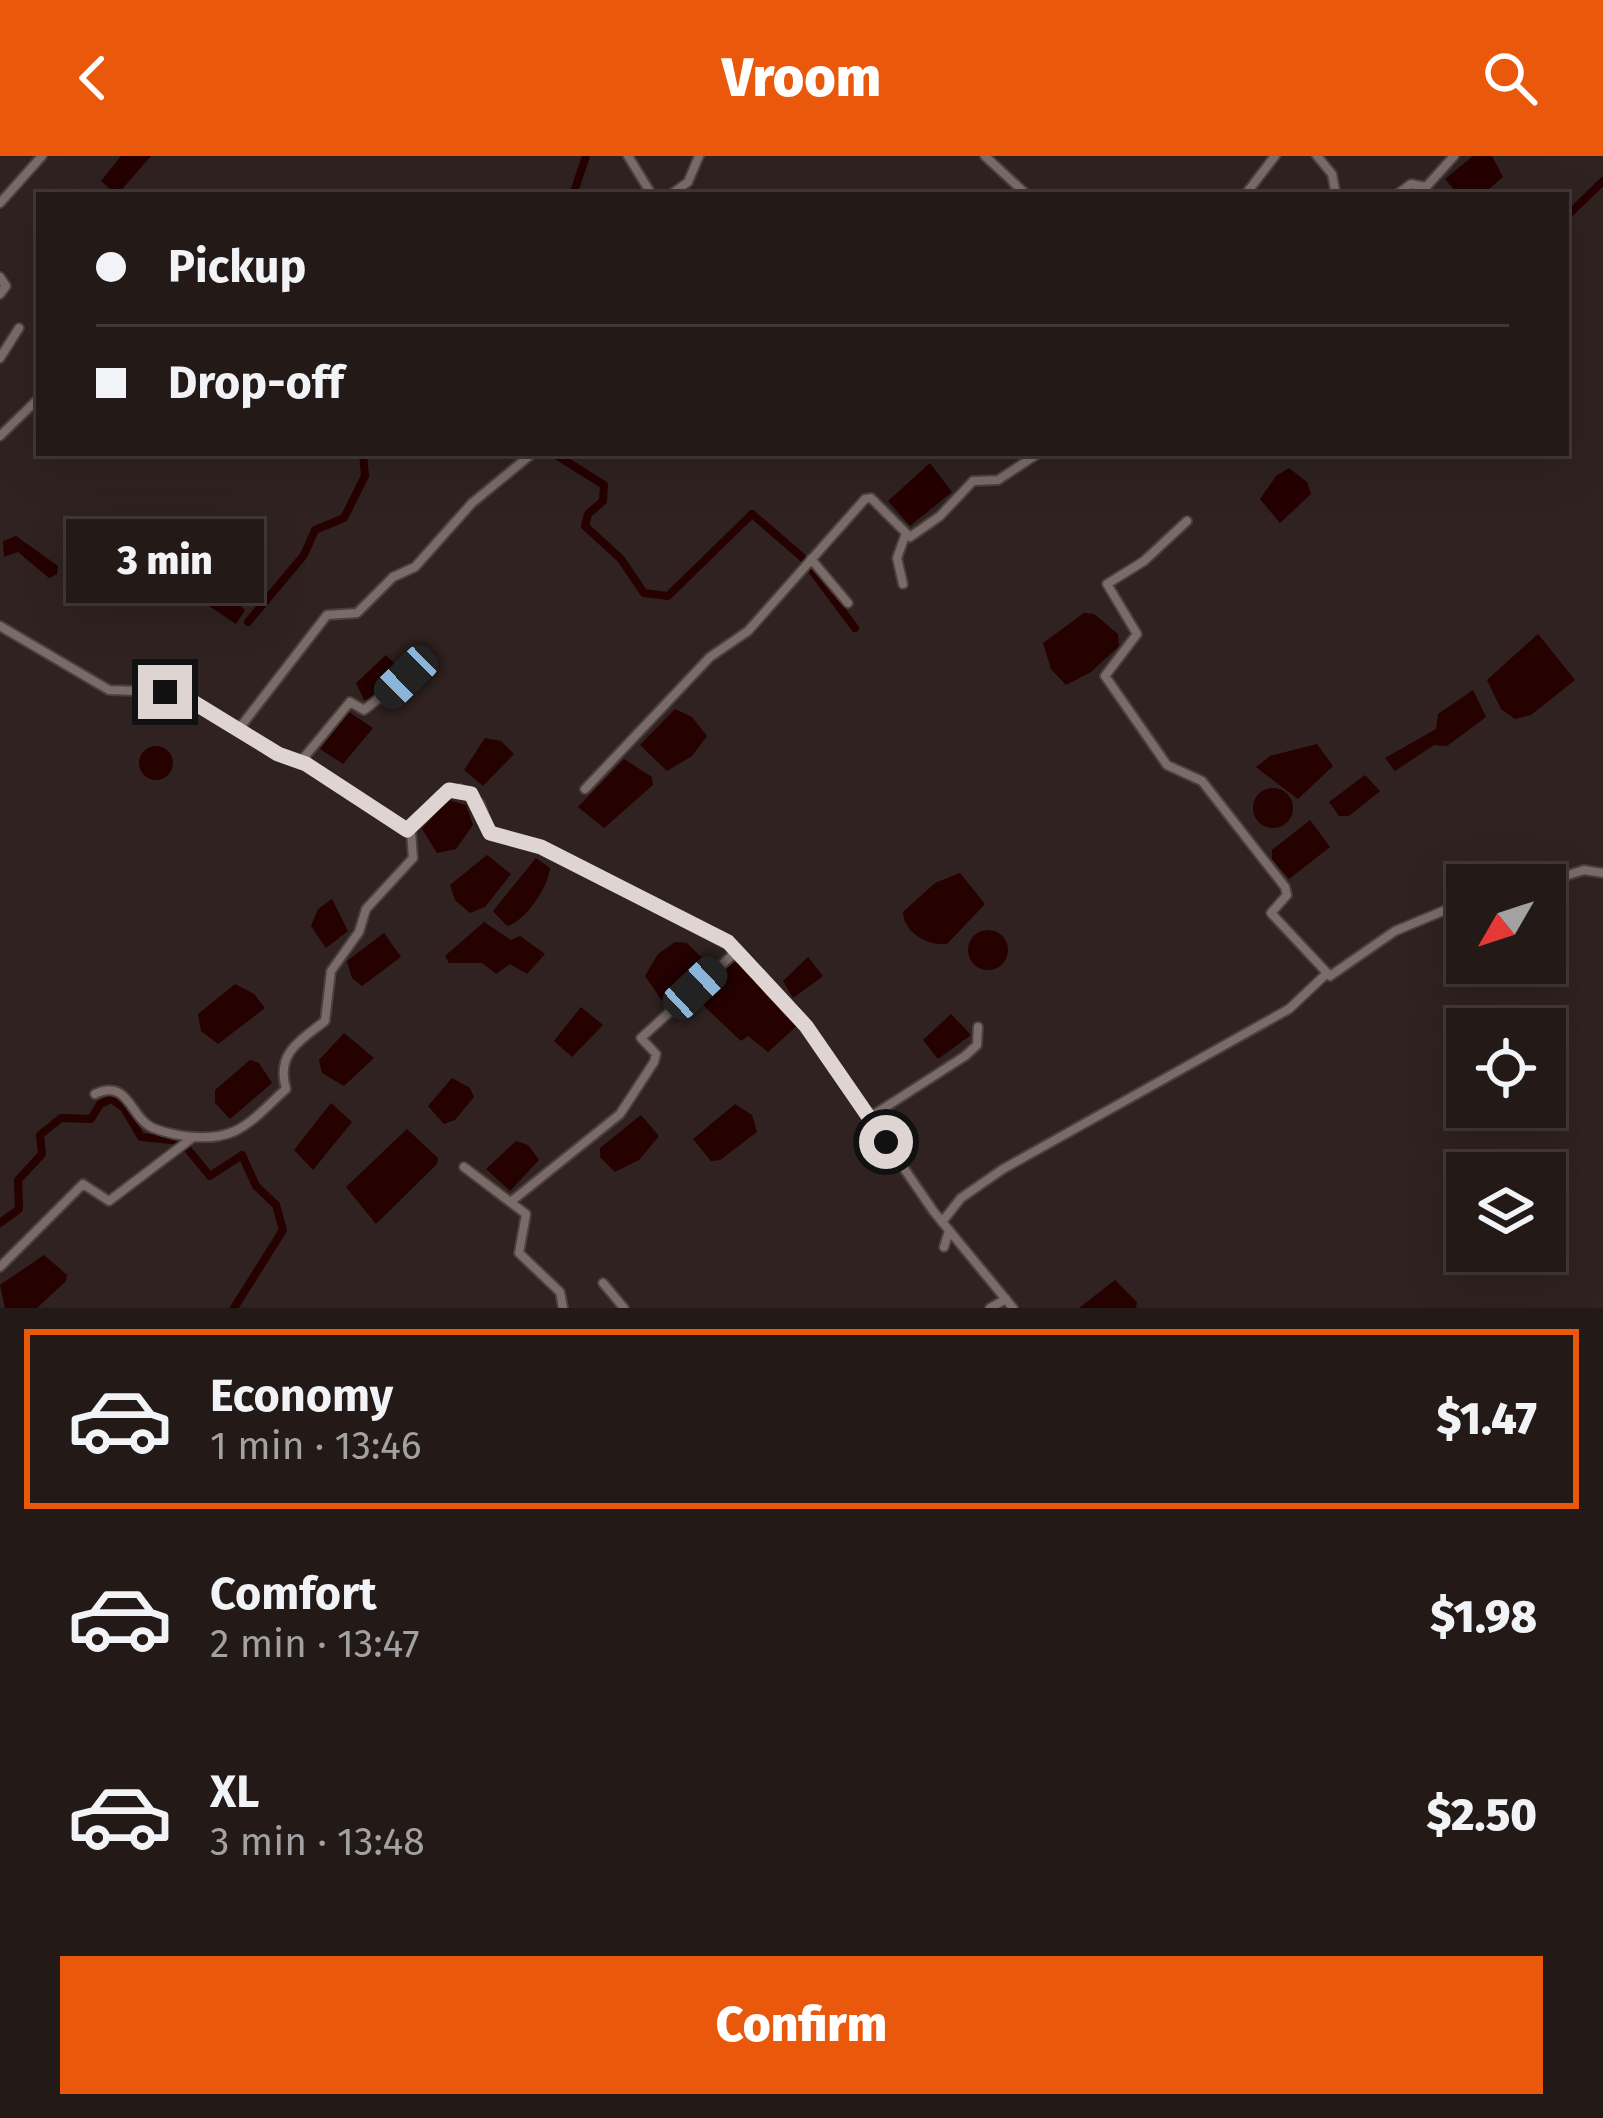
<!DOCTYPE html>
<html lang="en">
<head>
<meta charset="utf-8">
<style>
	body { margin:0; font-family:"Fira Sans",sans-serif; background:#2b2321; color:#f1f3f6; height:100vh; display:flex; flex-direction:column; font-size:45px; white-space:nowrap }
	* { box-sizing:border-box; margin:0 }
	p { font-size:39px; color:#a3a1a2 }
	.icon { flex:none; width:66px; height:66px; fill:none; stroke:currentColor; stroke-width:2; stroke-linecap:round; stroke-linejoin:round }
	.map { position:relative; height:1152px; overflow:hidden }
	.side { display:flex; flex-direction:column; background:#231a18; flex:1 }
	.side>* { flex:none }
	.guide { position:absolute; left:36px; top:36px; width:1533px; height:264px; border-radius:0px; box-shadow:0 12px 48px #0002,0 0 0 3px #403837; display:grid; align-content:center; height:264px; padding:0 60px; background:#231a18 }
	.needle { width:78px; rotate:231deg }
	.fabs { position:absolute; left:1446px; top:708px; display:grid; gap:24px }
	.fabs a { display:grid; place-items:center; width:120px; height:120px; border-radius:0px; background:#231a18; box-shadow:0 12px 48px #0002,0 0 0 3px #403837; font-size:60px }
	.end { position:absolute; width:54px; height:54px; margin:-27px; border:15px solid #ded5d3; background:#111; box-shadow:0 0 0 6px #111 }
	.from { border-radius:50% }
	.bubble { position:absolute; height:84px; border-radius:0px; background:#231a18; box-shadow:0 12px 48px #0002,0 0 0 3px #403837; font-size:39px; font-weight:800; line-height:84px; text-align:center }
	.car { position:absolute; width:36px; height:72px; margin:-36px -18px; border-radius:15px; box-shadow:0 0 9px 3px #0007; background:linear-gradient(#222 24%,#8ab4d8 0 40%,#222 0 76%,#8ab4d8 0 86%,#222 0) }
	.guide b { display:flex; align-items:center; gap:42px; height:114px; font-size:45px }
	.guide b+b { border-top:3px solid #403837 }
	.guide i { width:30px; height:30px; background:#f1f3f6 }
	ul { padding:21px 0 0; list-style:none }
	li { display:flex; align-items:center; gap:36px; height:180px; margin:0 24px 18px; padding:0 36px; border:6px solid transparent; border-radius:0px }
	li div { flex:1 }
	li b { display:block; font-size:45px }
	li em { font-style:normal; font-weight:800 }
	li.active { border-color:#ea580c }
	li>.icon { width:108px; height:108px; stroke-width:1.5 }
	.cta { display:flex; gap:24px; margin-top:auto; padding:24px 60px }
	.cta a { flex:1; height:138px; border-radius:0px; background:#ea580c; color:#fff; font-size:48px; font-weight:800; line-height:138px; text-align:center }
	header { display:flex; justify-content:space-between; align-items:center; height:156px; padding:0 60px; background:#ea580c; color:#fff; font-size:54px; font-weight:800 }
	.map>svg:first-child { display:block }
</style>
</head>
<body>
<header><svg class="icon" aria-label="back" viewBox="0 0 24 24"><path d="M15 5l-7 7 7 7"/></svg>Vroom<svg class="icon" aria-label="search" viewBox="0 0 24 24"><circle cx="10" cy="10" r="6"/><path d="M15 15l6 6"/></svg></header>
<div class="map">
<svg width="1603" height="1152" viewBox="0 0 1603 1152">
	<rect width="100%" height="100%" fill="#2f2220"/>
	<path fill="#250100" d="M121,0H151L117,39L101,25Z
		M1473,0H1492L1503,21L1482,39H1459L1445,23Z
		M930,307L952,336L910,370L888,345Z
		M1289,312L1307,326L1311,338L1280,367L1260,343L1276,320Z
		M16,380L58,410L57,418L49,422L18,396L4,401L3,385Z
		M215,427L245,454L236,468L203,446Z
		M1084,457L1094,458L1118,478L1119,490L1091,516L1066,529L1051,513L1043,487Z
		M1538,478L1575,524L1531,559L1515,563L1501,553L1487,524Z
		M386,499L404,517L373,544H364L356,527Z
		M1473,534L1486,561L1447,590L1434,589L1395,615L1385,602L1436,573L1438,558Z
		M675,553L692,561L707,580L692,600L667,615L640,589Z
		M349,556L373,572L343,608L320,593Z
		M485,582L501,585L514,598L483,630L464,614Z
		M1317,588L1333,610L1298,643L1256,611L1270,600Z
		M139 607a17 17 0 1 1 34 0a17 17 0 1 1-34 0Z
		M624,603L652,621L653,629L604,672L578,651Z
		M1365,619L1380,635L1349,660H1339L1329,646Z
		M1253 652a20 20 0 1 1 40 0a20 20 0 1 1-40 0Z
		M448,644L466,649L473,669L456,693L437,697L422,673Z
		M1310,664L1330,691L1289,723L1272,703V694Z
		M487,699L511,718L485,751L470,757L455,744L450,729Z
		M536,702L550,712C549,730 525,766 507,770L493,755Z
		M960,717L985,748L947,788C928,790 904,777 903,756L935,727Z
		M332,743L348,775L326,792L311,770L318,753Z
		M484,766L511,784L520,780L545,798L527,818L510,808L496,818L482,807H449L445,800Z
		M968 794a20 20 0 1 1 40 0a20 20 0 1 1-40 0Z
		M384,777L401,801L362,830L352,822L347,805Z
		M675,786L687,787L706,806L680,840L665,849L645,820L658,798Z
		M808,801L823,820L793,842L783,825Z
		M734,806L746,810L799,868L768,896L748,880L741,885L705,851L698,835Z
		M235,828L254,838L265,852L218,888L201,875L198,858Z
		M581,851L603,869L572,901L554,885Z
		M951,858L971,879L938,903L923,884Z
		M344,877L374,902L344,930L322,917L319,904Z
		M250,904L259,907L272,927L230,963L215,947V934Z
		M452,922L470,932L474,941L455,964L444,968L428,950Z
		M331,947L352,966L313,1014L294,994Z
		M735,948L752,959L757,976L720,1004L711,1005L693,983Z
		M641,959L659,980L639,1004L615,1016L600,1001V992Z
		M407,973L438,1002L437,1008L376,1068L346,1031Z
		M516,985L528,989L539,1004L510,1035L486,1013Z
		M44,1099L67,1119L66,1125L37,1152H5L0,1129Z
		M1115,1124L1137,1146L1136,1152H1079Z"/>
	<g fill="none" stroke-linecap="round" stroke-linejoin="round">
		<path stroke="#250100" stroke-width="8" d="M573,39L586,0
			M1566,61L1603,25
			M553,297L604,329L603,345L588,358L585,370L621,403L644,437L668,440L752,358L802,401L855,472
			M248,466L304,399L315,374L344,362L365,320L363,297
			M0,1067L19,1053L18,1024L42,998L40,979L61,962L91,963L100,948L112,943L124,952L141,981L181,985L210,1020L242,999L256,1030L276,1049L283,1074L234,1152"/>
		<defs>
			<path id="minor" d="M628,0L652,39
				M985,0L1027,39
				M1317,0L1332,18L1336,39
				M670,39L688,26L699,0
				M1245,39L1275,0
				M1396,39L1411,28L1426,31L1454,0
				M0,47L42,0
				M0,121L6,130L0,138
				M0,202L19,172
				M0,280L39,242
				M1187,365L1144,405L1107,428L1137,478L1105,520L1167,609L1202,625L1285,731L1287,739L1271,757L1330,820L1395,775L1467,745
				M811,403L848,447
				M903,428L897,402L905,380
				M0,470L109,534L165,536L193,546L268,593L306,608L407,674L440,640L460,633L480,648L490,677L541,690L738,794L806,870L934,1056L1013,1152
				M238,574L327,459L357,457L393,421L415,411L472,347L533,297
				M301,605L350,546L364,554L406,521
				M585,633L710,501L748,475L865,343L871,342L910,381L940,360L973,325L998,324L1039,297
				M1536,729L1584,714L1603,717
				M95,938C129,922 130,962 153,972C177,981 211,986 235,975C254,966 270,947 286,933C276,898 298,886 325,865L331,815L359,776L366,753L413,702L411,675
				M870,961L965,900L977,889L978,871
				M464,1011L526,1058L519,1097L560,1136L563,1152
				M513,1044L620,958L654,906L656,898L641,882L738,794
				M942,1066L961,1042L1003,1013L1289,853L1325,819
				M944,1091L949,1075
				M0,1111L83,1028L109,1045L192,982
				M603,1127L624,1152
				M990,1152L1006,1143"/>
		</defs>
		<use href="#minor" stroke="#4a403e" stroke-width="12"/>
		<use href="#minor" stroke="#7a6b68" stroke-width="8"/>
	</g>
	<g fill="none" stroke-linecap="round" stroke-linejoin="round">
		<path stroke="#ded5d3" stroke-width="15" d="M165,536L193,546L278,598L306,608L407,674L449,634L471,638L490,677L541,691L728,786L806,870L886,986"/>
	</g>
</svg>
<div class="fabs">
<a><svg class="needle" viewBox="-14 -14 28 28"><path d="M0-13l5 13h-10z" fill="#e53935"/><path d="M0 13l5-13h-10z" fill="#a3a1a2"/></svg></a>
<a><svg class="icon" aria-label="locate" viewBox="0 0 24 24"><circle cx="12" cy="12" r="6"/><path d="M12 2v4M12 18v4M2 12h4M18 12h4"/></svg></a>
<a><svg class="icon" aria-label="layers" viewBox="0 0 24 24"><path d="M12 4l9 5-9 5-9-5zM3 14l9 5 9-5"/></svg></a>
</div>
<i class="end from" style="left:886px;top:986px"></i>
<i class="end" style="left:165px;top:536px"></i>
<div class="bubble" style="left:66px;top:363px;width:198px">3 min</div>
<i class="car" style="left:406px;top:521px;rotate:226deg"></i>
<i class="car" style="left:695px;top:832px;rotate:47deg"></i>
<div class="guide">
<b><i class="from"></i>Pickup</b>
<b><i></i>Drop-off</b>
</div>
</div>
<section class="side">
<ul>
<li class="active"><svg class="icon" aria-label="car" viewBox="0 0 24 24"><path d="M5 17H2v-5l4-1 3-4h7l3 4 3 1v5h-3M9 17h6M6 11h13"/><circle cx="7" cy="17" r="2"/><circle cx="17" cy="17" r="2"/></svg><div><b>Economy</b><p>1 min · 13:46</p></div><em>$1.47</em></li>
<li><svg class="icon" aria-label="car" viewBox="0 0 24 24"><path d="M5 17H2v-5l4-1 3-4h7l3 4 3 1v5h-3M9 17h6M6 11h13"/><circle cx="7" cy="17" r="2"/><circle cx="17" cy="17" r="2"/></svg><div><b>Comfort</b><p>2 min · 13:47</p></div><em>$1.98</em></li>
<li><svg class="icon" aria-label="car" viewBox="0 0 24 24"><path d="M5 17H2v-5l4-1 3-4h7l3 4 3 1v5h-3M9 17h6M6 11h13"/><circle cx="7" cy="17" r="2"/><circle cx="17" cy="17" r="2"/></svg><div><b>XL</b><p>3 min · 13:48</p></div><em>$2.50</em></li>
</ul>
<div class="cta"><a>Confirm</a></div>
</section>
</body>
</html>
